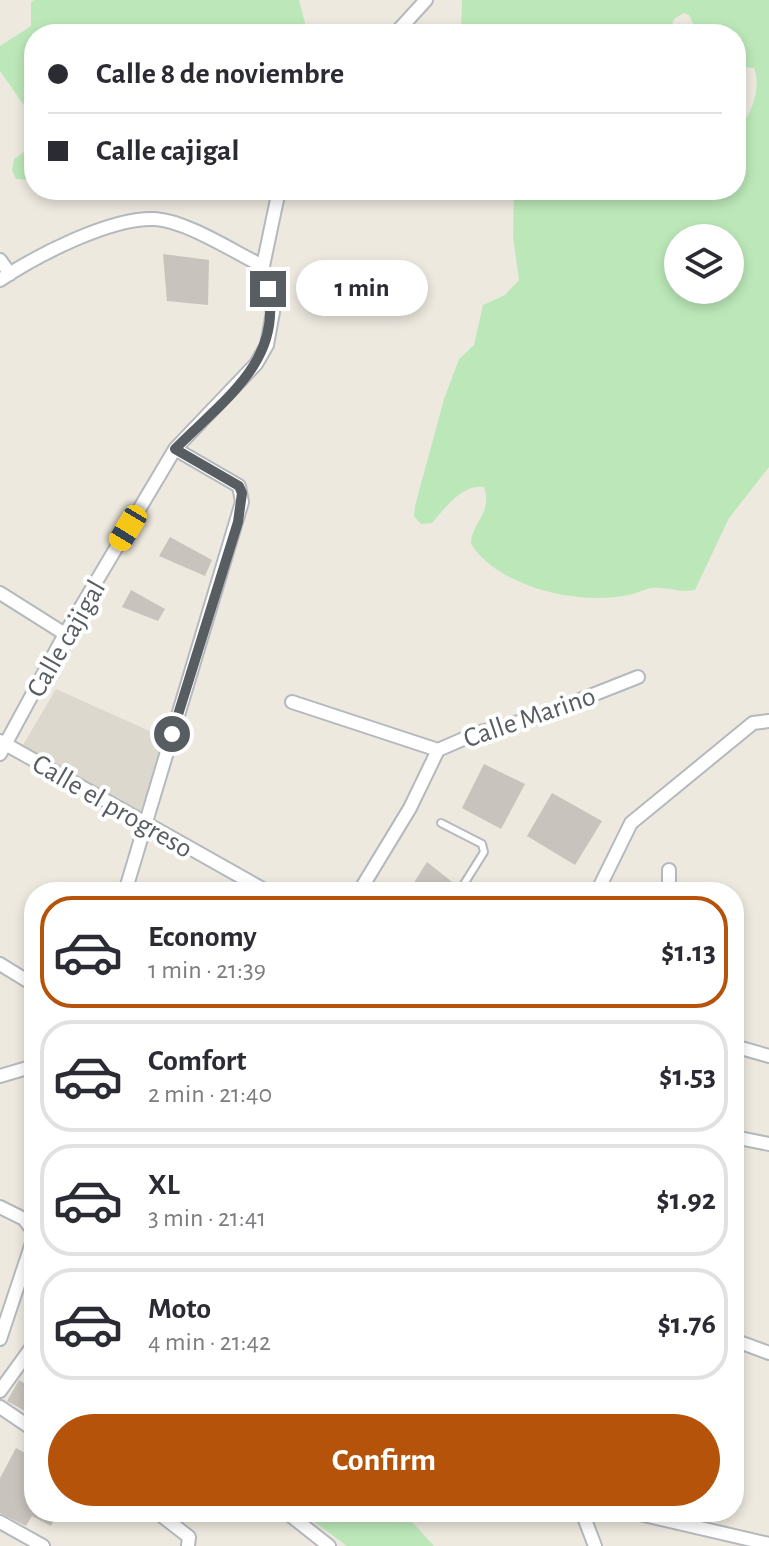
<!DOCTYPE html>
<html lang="en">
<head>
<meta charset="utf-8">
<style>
	body { margin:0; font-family:"Alegreya Sans",sans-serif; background:#f7f7f7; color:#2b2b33; height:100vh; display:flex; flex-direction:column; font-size:30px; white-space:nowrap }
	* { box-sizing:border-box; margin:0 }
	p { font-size:26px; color:#7c7c81 }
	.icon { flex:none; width:44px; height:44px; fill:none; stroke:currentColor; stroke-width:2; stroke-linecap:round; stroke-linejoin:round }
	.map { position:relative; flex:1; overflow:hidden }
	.drawer { position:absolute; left:24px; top:882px; width:720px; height:640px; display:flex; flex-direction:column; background:#fff; border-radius:32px; box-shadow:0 4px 12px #0003 }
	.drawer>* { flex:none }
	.hud { position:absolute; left:24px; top:24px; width:722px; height:176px; border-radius:32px; box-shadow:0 4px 12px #0003; display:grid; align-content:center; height:176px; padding:0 24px; background:#fff }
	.tools { position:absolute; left:664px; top:224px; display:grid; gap:16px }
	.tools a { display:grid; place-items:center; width:80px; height:80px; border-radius:50%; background:#fff; box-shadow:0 4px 12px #0003; font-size:40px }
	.end { position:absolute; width:36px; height:36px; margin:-18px; border:10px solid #585d62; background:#fff; box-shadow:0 0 0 4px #fff }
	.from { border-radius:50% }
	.bubble { position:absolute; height:56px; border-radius:28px; background:#fff; box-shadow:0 4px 12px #0003; font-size:26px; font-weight:700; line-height:56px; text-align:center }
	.car { position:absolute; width:24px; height:48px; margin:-24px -12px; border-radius:10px; box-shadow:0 0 6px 2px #0007; background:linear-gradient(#f5c518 24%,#345 0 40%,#f5c518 0 76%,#345 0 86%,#f5c518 0) }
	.hud b { display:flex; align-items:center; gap:28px; height:76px; font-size:30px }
	.hud b+b { border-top:2px solid #e1e1e2 }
	.hud i { width:20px; height:20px; background:#2b2b33 }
	ul { padding:14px 0 0; list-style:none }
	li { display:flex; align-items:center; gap:24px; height:112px; margin:0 16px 12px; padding:0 8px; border:4px solid #e1e1e2; border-radius:32px }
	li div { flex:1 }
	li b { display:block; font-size:30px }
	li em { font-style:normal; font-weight:700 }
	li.current { border-color:#b45309 }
	li>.icon { width:72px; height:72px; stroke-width:1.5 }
	.button { display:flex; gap:16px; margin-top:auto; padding:16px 24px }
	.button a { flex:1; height:92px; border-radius:48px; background:#b45309; color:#fff; font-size:32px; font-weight:700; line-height:92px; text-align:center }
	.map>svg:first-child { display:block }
</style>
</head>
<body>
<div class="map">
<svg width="769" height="1546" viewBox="0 0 769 1546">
	<rect width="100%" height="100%" fill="#ede9df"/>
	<path fill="#dcd8ce" d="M56,689L165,738L139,816L23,745Z"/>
	<path fill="#bce8b9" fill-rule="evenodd" d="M35,0H299L305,23L302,34H34V133L30,114L0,71V46L31,26V2Z
		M462,0H769V467L729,518L695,590C679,593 667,586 652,588C644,589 636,594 628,595C579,606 498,587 471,544C471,522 493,515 484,487C462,484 445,508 432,523L421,524L414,516L415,506L444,399L459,359L474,345L483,305L505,295L519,280L513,237L514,190H736V116L747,117C755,102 760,84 754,68L736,66V34H698L689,15L684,13L674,19L669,34H461ZM730,238V290H678V238Z
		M34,139V180L16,179L12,170L14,159L31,147Z
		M301,1512H403L434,1546H347Z"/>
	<path fill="#c8c3bc" d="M163,254L209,260L208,305L167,301Z
		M170,537L212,560L205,576L159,556Z
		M131,590L165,609L158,621L122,607Z
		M484,764L525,784L501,829L462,808Z
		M552,793L602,821L575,865L527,836Z
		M427,862L456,885L453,892H408Z
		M19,1380L34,1389V1416L7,1401Z
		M16,1448L34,1458V1512H58L51,1526L32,1516L26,1526L0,1513V1478Z"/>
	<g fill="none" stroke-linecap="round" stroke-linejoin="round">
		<defs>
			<path id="service" d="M441,823L482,844L484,852L459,892"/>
			<path id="minor" d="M395,34L426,0
				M0,260L10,274
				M0,280C36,256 110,217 155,219C187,221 234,252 263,266
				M0,593L65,634
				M292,702L438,750
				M0,741L268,892
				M0,754L65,634L175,449L256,364L267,345L273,312L263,266L279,190
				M125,892L242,502L239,486L175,449
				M359,892L410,808L438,750L477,733L534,718L638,677
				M597,892L631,823L753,723L769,721
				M669,892V870
				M0,964L34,985
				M734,1046L769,1056
				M0,1076L34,1066
				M734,1137L769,1144
				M0,1207L24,1219L34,1232
				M0,1339L34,1237
				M734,1340L769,1353
				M0,1391L34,1344
				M0,1407L34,1430
				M157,1512L189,1537L188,1546
				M286,1512L329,1546
				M582,1512L595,1546
				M631,1512L769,1544
				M0,1522L43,1546"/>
		</defs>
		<use href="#service" stroke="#b5b9be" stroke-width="10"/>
		<use href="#minor" stroke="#b5b9be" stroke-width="16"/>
		<use href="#service" stroke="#fff" stroke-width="6"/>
		<use href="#minor" stroke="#fff" stroke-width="12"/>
	</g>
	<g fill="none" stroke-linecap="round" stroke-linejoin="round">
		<path stroke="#585d62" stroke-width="10" d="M172,734L238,522L242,493L239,486L175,449C221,402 283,362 268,289"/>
	</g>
	<g text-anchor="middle" stroke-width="8" stroke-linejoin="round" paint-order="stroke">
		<g font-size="28" fill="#585d62" stroke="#fff">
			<text transform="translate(65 638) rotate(-60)" y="10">Calle cajigal</text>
			<text transform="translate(529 716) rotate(-19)" y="10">Calle Marino</text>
			<text transform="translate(113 805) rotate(30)" y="10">Calle el progreso</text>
		</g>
	</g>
</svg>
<div class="tools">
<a><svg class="icon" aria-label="layers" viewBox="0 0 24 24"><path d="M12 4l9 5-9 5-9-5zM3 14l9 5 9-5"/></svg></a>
</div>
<i class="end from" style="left:172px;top:734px"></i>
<i class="end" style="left:268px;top:289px"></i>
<div class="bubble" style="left:296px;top:260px;width:132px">1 min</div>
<i class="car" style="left:128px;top:528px;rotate:211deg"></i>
<div class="hud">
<b><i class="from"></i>Calle 8 de noviembre</b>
<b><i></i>Calle cajigal</b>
</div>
<section class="drawer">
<ul>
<li class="current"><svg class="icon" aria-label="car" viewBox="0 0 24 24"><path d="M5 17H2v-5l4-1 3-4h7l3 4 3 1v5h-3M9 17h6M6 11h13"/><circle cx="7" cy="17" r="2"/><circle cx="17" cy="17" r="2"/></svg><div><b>Economy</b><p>1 min · 21:39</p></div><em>$1.13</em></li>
<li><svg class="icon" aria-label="car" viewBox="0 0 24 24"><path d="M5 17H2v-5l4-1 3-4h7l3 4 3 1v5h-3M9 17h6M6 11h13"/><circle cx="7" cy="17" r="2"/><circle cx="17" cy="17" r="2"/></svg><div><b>Comfort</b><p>2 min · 21:40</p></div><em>$1.53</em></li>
<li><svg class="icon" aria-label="car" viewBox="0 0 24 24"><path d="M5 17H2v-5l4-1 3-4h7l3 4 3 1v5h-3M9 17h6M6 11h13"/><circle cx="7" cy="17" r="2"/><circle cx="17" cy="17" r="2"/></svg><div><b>XL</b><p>3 min · 21:41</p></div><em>$1.92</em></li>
<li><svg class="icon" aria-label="car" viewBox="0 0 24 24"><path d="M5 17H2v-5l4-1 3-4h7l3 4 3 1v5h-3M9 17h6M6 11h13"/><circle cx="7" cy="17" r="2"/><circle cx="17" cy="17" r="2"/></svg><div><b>Moto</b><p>4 min · 21:42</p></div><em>$1.76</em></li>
</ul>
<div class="button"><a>Confirm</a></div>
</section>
</div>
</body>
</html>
